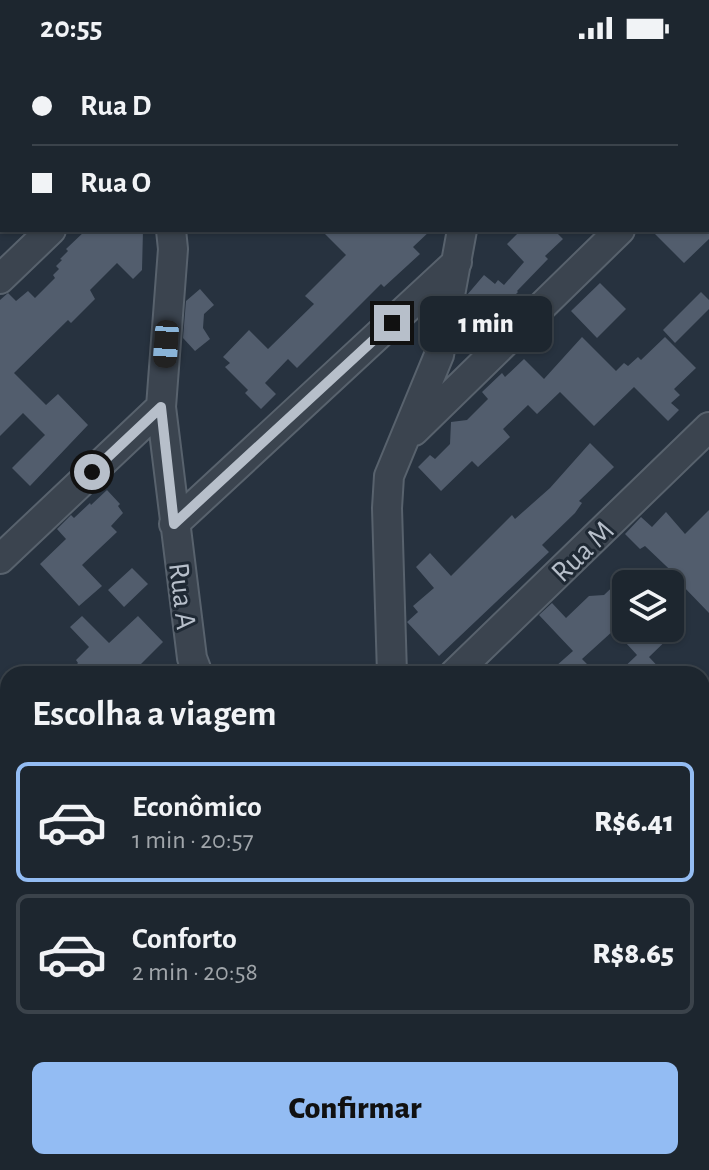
<!DOCTYPE html>
<html lang="pt">
<head>
<meta charset="utf-8">
<style>
	body { margin:0; font-family:"Alegreya Sans",sans-serif; background:#252e37; color:#f1f3f6; height:100vh; display:flex; flex-direction:column; font-size:30px; white-space:nowrap }
	* { box-sizing:border-box; margin:0 }
	p { font-size:26px; color:#a0a5aa }
	.icon { flex:none; width:44px; height:44px; fill:none; stroke:currentColor; stroke-width:2; stroke-linecap:round; stroke-linejoin:round }
	.map { position:relative; flex:1; overflow:hidden }
	.side { position:absolute; left:0px; top:610px; width:710px; height:504px; display:flex; flex-direction:column; background:#1d262f; border-radius:24px 24px 0 0; box-shadow:0 2px 6px #0004,0 0 0 2px #3b434b }
	.side>* { flex:none }
	.banner { position:absolute; left:0px; top:0px; width:710px; height:176px; box-shadow:0 2px 6px #0004,0 0 0 2px #3b434b; display:grid; align-content:center; height:176px; padding:0 32px; background:#1d262f }
	.controls { position:absolute; left:612px; top:514px; display:grid; gap:16px }
	.controls a { display:grid; place-items:center; width:72px; height:72px; border-radius:12px; background:#1d262f; box-shadow:0 2px 6px #0004,0 0 0 2px #3b434b; font-size:40px }
	.end { position:absolute; width:36px; height:36px; margin:-18px; border:10px solid #b7bfca; background:#111; box-shadow:0 0 0 4px #111 }
	.from { border-radius:50% }
	.bubble { position:absolute; height:56px; border-radius:12px; background:#1d262f; box-shadow:0 2px 6px #0004,0 0 0 2px #3b434b; font-size:26px; font-weight:800; line-height:56px; text-align:center }
	.car { position:absolute; width:24px; height:48px; margin:-24px -12px; border-radius:10px; box-shadow:0 0 6px 2px #0007; background:linear-gradient(#222 24%,#8ab4d8 0 40%,#222 0 76%,#8ab4d8 0 86%,#222 0) }
	.banner b { display:flex; align-items:center; gap:28px; height:76px; font-size:30px }
	.banner b+b { border-top:2px solid #3b434b }
	.banner i { width:20px; height:20px; background:#f1f3f6 }
	ul { padding:0; list-style:none }
	li { display:flex; align-items:center; gap:24px; height:120px; margin:0 16px 12px; padding:0 16px; border:4px solid #3b434b; border-radius:12px }
	li div { flex:1 }
	li b { display:block; font-size:30px }
	li em { font-style:normal; font-weight:800 }
	li.on { border-color:#93bcf3 }
	li>.icon { width:72px; height:72px; stroke-width:1.5 }
	h2 { padding:0 32px; font-size:36px; line-height:96px }
	.cta { display:flex; gap:16px; margin-top:auto; padding:16px 32px }
	.cta a { flex:1; height:92px; border-radius:12px; background:#93bcf3; color:#111; font-size:32px; font-weight:800; line-height:92px; text-align:center }
	.status { display:flex; justify-content:space-between; align-items:center; height:56px; padding:0 40px; background:#1d262f; direction:ltr }
	.status svg { height:22px; fill:currentColor }
	.map>svg:first-child { display:block }
</style>
</head>
<body>
<div class="status"><b>20:55</b><svg viewBox="0 0 49 12"><path d="M0 12V9h3v3zM5 12V6h3v6zM10 12V3h3v9zM15 12V0h3v12zM26 1h20v11H26zM47 4h2v5h-2z"/></svg></div>
<div class="map">
<svg width="709" height="1114" viewBox="0 0 709 1114">
	<rect width="100%" height="100%" fill="#27323f"/>
	<path fill="#525d6d" d="M86,174H143L142,214L133,223L117,207L90,234L95,243L71,267L68,264L14,317L46,349L58,338L88,369L30,430L12,412L45,379L23,357L0,380V244L8,237L16,245L28,235L35,242L55,222L53,219L59,213L56,210L62,204L60,203L68,195L66,193Z
		M321,174H431L413,191L420,198L384,231L381,228L297,312L288,303L265,327L276,338L261,353L245,337L248,334L225,311L230,307L223,301L249,274L268,293L314,248L305,240L346,199Z
		M521,174H554L563,183L545,200L548,203L517,235L518,236L477,277L463,263L467,239L484,219L495,228L498,224L504,229L524,206L507,188Z
		M651,174H709V183L684,207Z
		M600,227L626,253L597,282L571,255Z
		M200,233L214,249L204,258L203,272L210,283L195,295L183,282L186,245Z
		M701,236L709,244V253L675,287L663,274Z
		M582,281L616,315L624,307L628,310L638,301L641,304L665,281L696,312L674,333L680,339L671,347L679,354L668,365L634,331L594,370L560,336L537,358L528,349L503,373L510,381L478,411L472,405L441,435L418,411L430,399L435,403L450,388L451,366L467,364L488,343L482,336L502,317L505,321L524,303L544,323Z
		M590,387L614,411L579,445L582,447L575,457L542,489L549,496L439,600L407,566L418,556L413,550L434,532L416,511L430,497L451,520L512,459L515,463L550,432Z
		M107,434L120,448L118,450L123,457L111,470L117,476L82,509L102,530L79,550L40,508L66,483L57,473L71,459L74,462L90,447L91,449Z
		M709,454V557L682,529L684,527L645,490L640,493L625,478L641,461L652,471L666,456L685,478Z
		M132,512L148,528L124,551L108,534Z
		M626,518V572H679L649,601L665,618H617L637,599L614,574L582,603L597,618H547L573,595L539,559L552,547L566,562L589,540L604,539Z
		M82,560L109,587L138,560L163,586L131,618H68L78,607L76,604L89,591L70,571Z"/>
	<g fill="none" stroke-linecap="round" stroke-linejoin="round">
		<defs>
			<path id="minor" d="M140,0L141,2
				M470,0L471,2
				M373,2L375,0
				M509,2L511,0
				M708,88L709,87
				M171,174L173,193L161,351L192,602L198,618
				M0,223L51,174
				M414,375L620,174
				M174,468L457,206
				M0,503L161,351
				M392,618L387,452L389,420L439,299L462,174
				M454,618L709,371
				M702,649L709,643
				M0,782L8,775
				M702,917L709,909
				M702,957L709,951
				M0,1060L8,1053
				M388,1106L389,1114
				M597,1106L598,1114
				M238,1114L246,1106
				M512,1114L520,1106"/>
		</defs>
		<use href="#minor" stroke="#58626d" stroke-width="32"/>
		<use href="#minor" stroke="#3b444f" stroke-width="28"/>
	</g>
	<g fill="none" stroke-linecap="round" stroke-linejoin="round">
		<path stroke="#b7bfca" stroke-width="10" d="M92,416L161,351L174,468L392,267"/>
	</g>
	<g text-anchor="middle" stroke-width="6" stroke-linejoin="round" paint-order="stroke">
		<g font-size="30" fill="#b7bfca" stroke="#1f2934">
			<text transform="translate(582 495) rotate(-44)" y="10">Rua M</text>
			<text transform="translate(183 540) rotate(83)" y="10">Rua A</text>
		</g>
	</g>
</svg>
<div class="controls">
<a><svg class="icon" aria-label="layers" viewBox="0 0 24 24"><path d="M12 4l9 5-9 5-9-5zM3 14l9 5 9-5"/></svg></a>
</div>
<i class="end from" style="left:92px;top:416px"></i>
<i class="end" style="left:392px;top:267px"></i>
<div class="bubble" style="left:420px;top:240px;width:132px">1 min</div>
<i class="car" style="left:166px;top:288px;rotate:184deg"></i>
<div class="banner">
<b><i class="from"></i>Rua D</b>
<b><i></i>Rua O</b>
</div>
<section class="side">
<h2>Escolha a viagem</h2>
<ul>
<li class="on"><svg class="icon" aria-label="car" viewBox="0 0 24 24"><path d="M5 17H2v-5l4-1 3-4h7l3 4 3 1v5h-3M9 17h6M6 11h13"/><circle cx="7" cy="17" r="2"/><circle cx="17" cy="17" r="2"/></svg><div><b>Econômico</b><p>1 min · 20:57</p></div><em>R$6.41</em></li>
<li><svg class="icon" aria-label="car" viewBox="0 0 24 24"><path d="M5 17H2v-5l4-1 3-4h7l3 4 3 1v5h-3M9 17h6M6 11h13"/><circle cx="7" cy="17" r="2"/><circle cx="17" cy="17" r="2"/></svg><div><b>Conforto</b><p>2 min · 20:58</p></div><em>R$8.65</em></li>
</ul>
<div class="cta"><a>Confirmar</a></div>
</section>
</div>
</body>
</html>
